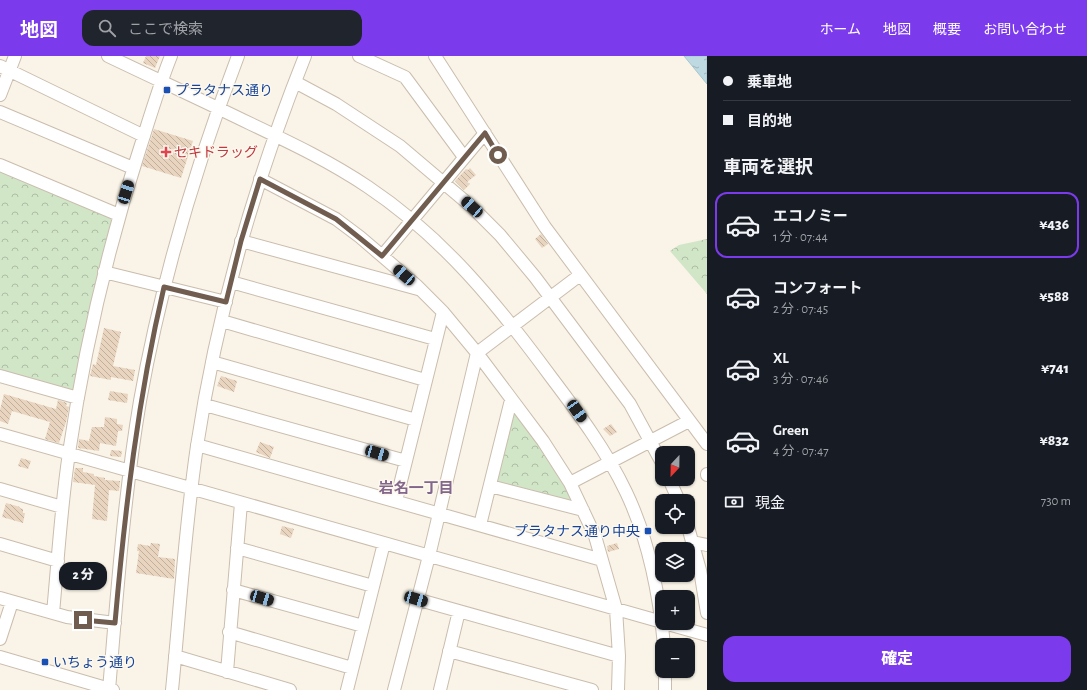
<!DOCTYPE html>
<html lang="ja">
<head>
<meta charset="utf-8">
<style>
	body { margin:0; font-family:"Alegreya Sans","Noto Sans JP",sans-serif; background:#20242c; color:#f1f3f6; height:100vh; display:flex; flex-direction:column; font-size:15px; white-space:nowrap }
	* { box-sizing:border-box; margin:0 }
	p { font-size:13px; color:#9ea1a6 }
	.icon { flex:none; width:22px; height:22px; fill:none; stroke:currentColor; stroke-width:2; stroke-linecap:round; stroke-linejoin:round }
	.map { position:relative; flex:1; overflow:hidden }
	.panel { display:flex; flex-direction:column; background:#171b24; width:380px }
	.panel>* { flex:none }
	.hud { display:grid; align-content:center; height:88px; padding:0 16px; background:#171b24 }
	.needle { width:26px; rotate:202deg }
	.fabs { position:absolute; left:655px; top:390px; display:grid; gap:8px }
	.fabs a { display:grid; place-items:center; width:40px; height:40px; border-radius:8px; background:#171b24; box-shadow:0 1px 3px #0004; font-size:20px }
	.end { position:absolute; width:18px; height:18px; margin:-9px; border:5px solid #705d4f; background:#fff; box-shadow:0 0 0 2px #fff }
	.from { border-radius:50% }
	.bubble { position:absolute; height:28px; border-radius:12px; background:#171b24; box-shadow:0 1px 3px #0004; font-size:13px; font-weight:800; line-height:28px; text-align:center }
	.car { position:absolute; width:12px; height:24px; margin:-12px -6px; border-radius:5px; box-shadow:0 0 3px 1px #0007; background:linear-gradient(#222 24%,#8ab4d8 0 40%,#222 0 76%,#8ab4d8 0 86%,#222 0) }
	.hud b { display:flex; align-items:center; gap:14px; height:38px; font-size:15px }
	.hud b+b { border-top:1px solid #363941 }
	.hud i { width:10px; height:10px; background:#f1f3f6 }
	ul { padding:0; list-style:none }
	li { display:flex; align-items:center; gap:12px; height:66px; margin:0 8px 6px; padding:0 8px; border:2px solid transparent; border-radius:12px }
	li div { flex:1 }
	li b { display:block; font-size:15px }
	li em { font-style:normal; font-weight:800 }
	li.active { border-color:#7c3aed }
	li>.icon { width:36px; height:36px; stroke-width:1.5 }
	h2 { padding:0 16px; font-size:18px; line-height:48px }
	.pay { display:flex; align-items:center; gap:10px; height:44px; padding:0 16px; font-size:15px }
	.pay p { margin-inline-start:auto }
	.button { display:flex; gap:8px; margin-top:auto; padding:8px 16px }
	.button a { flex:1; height:46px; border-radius:12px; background:#7c3aed; color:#fff; font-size:16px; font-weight:800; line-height:46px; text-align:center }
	header { display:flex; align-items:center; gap:24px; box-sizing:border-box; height:56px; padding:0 20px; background:#7c3aed; color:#fff }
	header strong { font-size:19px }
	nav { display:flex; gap:22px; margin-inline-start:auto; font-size:14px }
	.search { width:280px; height:36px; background:#20242c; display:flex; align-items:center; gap:10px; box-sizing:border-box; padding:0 14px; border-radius:12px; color:#9ea1a6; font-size:15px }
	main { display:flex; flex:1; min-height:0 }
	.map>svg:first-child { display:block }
</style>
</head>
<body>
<header>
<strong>地図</strong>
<div class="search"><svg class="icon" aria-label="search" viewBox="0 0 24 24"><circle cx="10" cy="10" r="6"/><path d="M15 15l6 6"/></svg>ここで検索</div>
<nav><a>ホーム</a><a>地図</a><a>概要</a><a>お問い合わせ</a></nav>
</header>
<main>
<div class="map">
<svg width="707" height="634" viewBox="0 0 707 634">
	<defs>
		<pattern id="forest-crowns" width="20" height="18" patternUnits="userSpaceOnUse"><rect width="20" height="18" fill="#d1e5c7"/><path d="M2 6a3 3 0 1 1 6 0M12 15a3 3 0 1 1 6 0" fill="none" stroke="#aebda4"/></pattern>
		<pattern id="water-ripples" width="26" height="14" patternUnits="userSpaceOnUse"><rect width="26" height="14" fill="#bed9e1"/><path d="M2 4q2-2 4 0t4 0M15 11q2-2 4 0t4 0" fill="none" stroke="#9fb3b9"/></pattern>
		<pattern id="building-back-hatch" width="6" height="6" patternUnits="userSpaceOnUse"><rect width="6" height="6" fill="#e9d4c0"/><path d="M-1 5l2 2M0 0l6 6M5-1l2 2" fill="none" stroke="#c1af9e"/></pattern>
	</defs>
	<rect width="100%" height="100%" fill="#f9f4e7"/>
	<path fill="url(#forest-crowns)" d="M0,113L110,159L113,166L76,333L70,336L0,316Z
		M707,183V238L670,195L679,189Z
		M517,358L544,394L574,443L570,448L499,427L496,422L512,360Z"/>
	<path fill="url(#water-ripples)" stroke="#a5c7d1" d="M684,0H707V28Z"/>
	<path fill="url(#building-back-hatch)" d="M146,0H160L155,12L143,7Z
		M154,73L193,85L181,122L142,110Z
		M470,112L476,119L467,126L470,128L464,134L455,125L466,113L468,114Z
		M541,178L548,188L542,192L535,183Z
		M104,272L121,276L113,310L135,314L133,325L111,321V324L90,320L93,308L96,309Z
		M221,320L237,325L234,336L217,330Z
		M110,335L128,338L127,347L108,344Z
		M4,338L56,353L58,344L67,347L66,350L69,351L66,366L59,387L45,383L50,366L12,355L8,368L0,365V354Z
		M105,361L117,363V368L123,369L122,375H118L116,390L100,387L99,395L78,392L79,383L89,385L92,371H104Z
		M611,368L617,376L610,380L603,373Z
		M260,386L274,391L270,402L256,396Z
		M111,394L122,395L121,401L110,400Z
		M21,402L31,405L28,413L18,410Z
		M75,412H83V416L94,418V420L105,422V424L120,425L119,435L109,434L107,465L92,463L95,429L73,426Z
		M6,447L20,451L19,452L23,453V457H25L23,467L2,461Z
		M282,470L294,473L291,482L280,478Z
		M151,487L160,488L158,501L175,503L174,523L136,517L139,495H137L138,488L150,490Z
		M617,487L619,493L608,496L607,490Z"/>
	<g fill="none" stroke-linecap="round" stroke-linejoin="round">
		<defs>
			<path id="minor" d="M108,0C156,23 204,45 251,68C291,87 331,106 368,131C443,181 498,249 551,321C579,358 606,394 626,436C649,484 659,536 664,589
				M359,0L405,21L464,101
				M435,0L545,171L707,388
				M0,10L144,80
				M295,26L336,48L400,90L472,151L500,179L535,221L630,348L662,407
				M0,39L15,0
				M0,56L133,112
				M0,109L119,159
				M260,123L336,163L360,181L416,229L443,256L477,297L543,385L570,427L595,480L616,553L619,600L618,634
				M241,185L418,233
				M382,200L485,77
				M104,216L226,246
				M231,226L435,283
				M222,265L425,324
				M212,306L416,364
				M0,320L78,342
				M205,349L406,405
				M0,378L662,566
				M197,389L602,504
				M707,418V419
				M669,423L679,445
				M570,427L689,365
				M490,430L583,454
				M0,433L62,451
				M396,445L443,256
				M480,469L511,344
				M688,471L700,514L707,557
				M692,486L707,489
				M0,488L58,505
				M237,492L373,530
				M233,534L363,570
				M0,542L67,561L115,567
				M416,543L619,600
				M53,557C58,504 61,450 69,397C84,294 108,191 140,92C150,61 159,30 171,0
				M664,567L707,579
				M229,576L352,612
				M0,583L12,546
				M449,595L592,634
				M175,600L290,634
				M0,601L113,634
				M665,615V634
				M227,616L241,447
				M109,634C117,538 124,440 140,345C161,227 195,112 238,0
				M172,634C180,553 185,471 197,390C217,257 255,125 305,0
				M347,634L384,487
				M394,634L429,500L477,297L580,219
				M440,634L459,555"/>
		</defs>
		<use href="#minor" stroke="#cabdae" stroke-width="14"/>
		<use href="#minor" stroke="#fff" stroke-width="12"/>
	</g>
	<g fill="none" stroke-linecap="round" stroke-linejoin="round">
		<path stroke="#705d4f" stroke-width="5" d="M83,564L115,567C125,453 138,342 164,231L226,246L241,185L260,123L336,163L382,200L485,77L498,99"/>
	</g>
	<g fill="#1a4fb4" stroke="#fdf8ed" stroke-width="1.5">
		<rect x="163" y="30" width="8" height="8" rx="2"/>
		<rect x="644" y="471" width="8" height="8" rx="2"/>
		<rect x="41" y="602" width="8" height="8" rx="2"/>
	</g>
	<path fill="#e0444e" stroke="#fdf8ed" stroke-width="1.5" d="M164 90h4v4h4v4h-4v4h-4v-4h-4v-4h4z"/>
	<g text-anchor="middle" stroke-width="3" stroke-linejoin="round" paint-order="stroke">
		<g font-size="14" fill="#164399" stroke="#fdf8ed" text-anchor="start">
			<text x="175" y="39">プラタナス通り</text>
			<text x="640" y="480" text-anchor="end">プラタナス通り中央</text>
			<text x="53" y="611">いちょう通り</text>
		</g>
		<g font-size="14" fill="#be3a42" stroke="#fdf8ed" text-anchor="start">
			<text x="174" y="101">セキドラッグ</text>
		</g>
		<g font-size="15" font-weight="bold" fill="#82668c" stroke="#fdf8ed">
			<text x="416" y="437">岩名一丁目</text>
		</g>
	</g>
</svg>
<div class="fabs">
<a><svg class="needle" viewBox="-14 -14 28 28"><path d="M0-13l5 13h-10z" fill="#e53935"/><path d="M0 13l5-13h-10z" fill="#9ea1a6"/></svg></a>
<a><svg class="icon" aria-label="locate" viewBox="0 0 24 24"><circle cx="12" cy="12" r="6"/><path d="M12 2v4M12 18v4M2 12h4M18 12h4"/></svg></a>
<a><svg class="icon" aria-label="layers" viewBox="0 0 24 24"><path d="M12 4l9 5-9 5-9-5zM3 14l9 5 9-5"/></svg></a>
<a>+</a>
<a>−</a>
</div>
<i class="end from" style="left:498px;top:99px"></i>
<i class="end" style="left:83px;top:564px"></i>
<div class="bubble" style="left:59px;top:506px;width:48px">2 分</div>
<i class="car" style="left:126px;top:136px;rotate:17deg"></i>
<i class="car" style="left:472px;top:151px;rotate:312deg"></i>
<i class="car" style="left:404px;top:219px;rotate:311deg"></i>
<i class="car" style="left:577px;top:355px;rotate:145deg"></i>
<i class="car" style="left:377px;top:397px;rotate:106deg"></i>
<i class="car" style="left:262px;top:542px;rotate:106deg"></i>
<i class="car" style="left:416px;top:543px;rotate:106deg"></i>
</div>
<section class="panel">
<div class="hud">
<b><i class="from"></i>乗車地</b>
<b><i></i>目的地</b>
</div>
<h2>車両を選択</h2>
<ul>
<li class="active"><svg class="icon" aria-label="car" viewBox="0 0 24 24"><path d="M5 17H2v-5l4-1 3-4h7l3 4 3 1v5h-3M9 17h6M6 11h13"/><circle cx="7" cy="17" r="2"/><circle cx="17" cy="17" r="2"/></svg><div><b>エコノミー</b><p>1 分 · 07:44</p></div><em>¥436</em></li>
<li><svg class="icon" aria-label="car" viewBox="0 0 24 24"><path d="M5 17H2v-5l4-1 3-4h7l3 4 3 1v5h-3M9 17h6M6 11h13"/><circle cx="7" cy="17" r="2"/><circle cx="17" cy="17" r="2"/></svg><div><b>コンフォート</b><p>2 分 · 07:45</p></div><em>¥588</em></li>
<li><svg class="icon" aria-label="car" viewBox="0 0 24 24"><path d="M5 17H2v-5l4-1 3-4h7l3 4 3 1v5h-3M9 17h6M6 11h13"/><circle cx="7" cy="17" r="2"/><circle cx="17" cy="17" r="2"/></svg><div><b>XL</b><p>3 分 · 07:46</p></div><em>¥741</em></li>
<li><svg class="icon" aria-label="car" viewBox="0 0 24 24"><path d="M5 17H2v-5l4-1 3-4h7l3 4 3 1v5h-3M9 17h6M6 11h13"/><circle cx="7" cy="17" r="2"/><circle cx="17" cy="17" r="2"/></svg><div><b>Green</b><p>4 分 · 07:47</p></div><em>¥832</em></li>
</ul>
<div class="pay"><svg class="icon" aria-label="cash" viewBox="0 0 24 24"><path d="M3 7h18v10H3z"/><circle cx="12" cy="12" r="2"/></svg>現金<p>730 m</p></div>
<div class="button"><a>確定</a></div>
</section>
</main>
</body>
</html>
